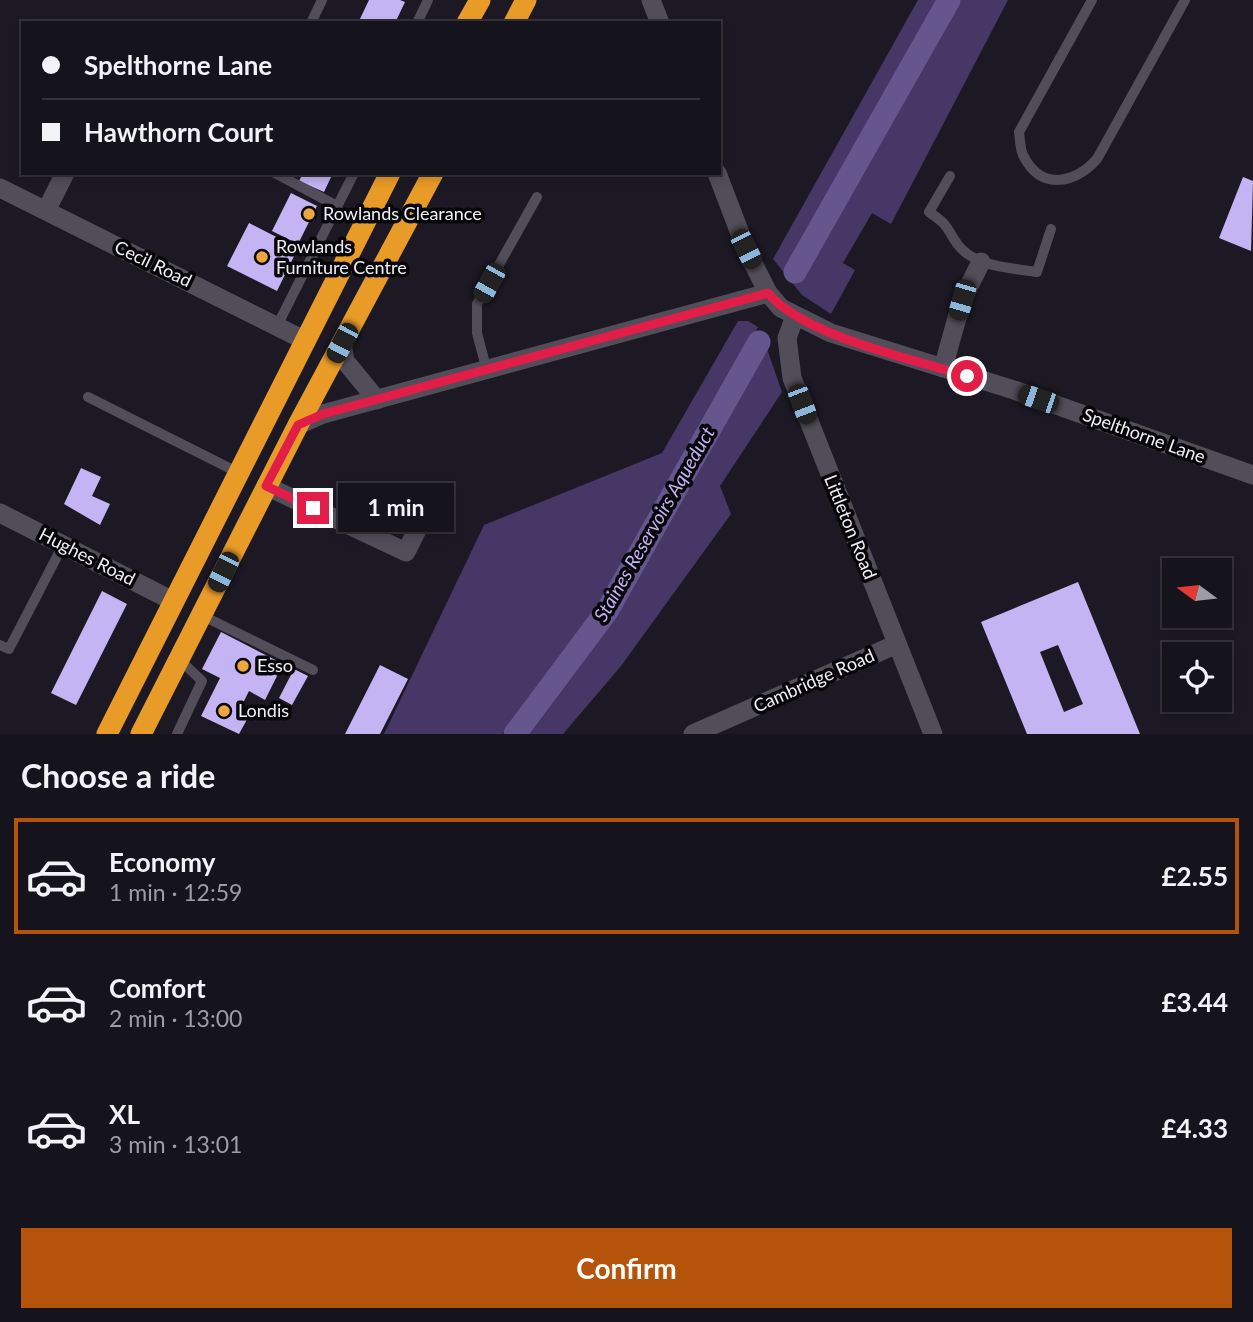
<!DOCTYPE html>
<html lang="en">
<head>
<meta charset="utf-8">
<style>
	body { margin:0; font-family:Lato,sans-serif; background:#1e1c24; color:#f1f3f6; height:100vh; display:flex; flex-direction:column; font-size:26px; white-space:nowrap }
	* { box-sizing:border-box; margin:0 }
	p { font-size:23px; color:#9d9ea3 }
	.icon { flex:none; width:38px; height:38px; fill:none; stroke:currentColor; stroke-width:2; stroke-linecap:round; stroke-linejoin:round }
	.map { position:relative; height:734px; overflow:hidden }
	.details { display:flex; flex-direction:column; background:#15131b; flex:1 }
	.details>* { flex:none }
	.hud { position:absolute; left:21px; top:21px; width:700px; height:154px; border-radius:0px; box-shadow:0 4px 10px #0003,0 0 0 2px #34323a; display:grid; align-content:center; height:154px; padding:0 21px; background:#15131b }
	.needle { width:46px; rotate:285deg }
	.controls { position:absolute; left:1162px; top:558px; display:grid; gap:14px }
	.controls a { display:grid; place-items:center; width:70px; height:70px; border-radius:0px; background:#15131b; box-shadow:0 4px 10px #0003,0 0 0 2px #34323a; font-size:35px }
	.end { position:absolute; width:32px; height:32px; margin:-16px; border:9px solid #e11d48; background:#fff; box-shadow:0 0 0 4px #fff }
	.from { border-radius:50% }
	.bubble { position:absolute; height:49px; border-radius:0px; background:#15131b; box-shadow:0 4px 10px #0003,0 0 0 2px #34323a; font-size:23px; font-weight:700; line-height:49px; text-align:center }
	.car { position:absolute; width:21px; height:42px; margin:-21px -10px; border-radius:9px; box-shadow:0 0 5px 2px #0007; background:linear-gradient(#222 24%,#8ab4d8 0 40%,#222 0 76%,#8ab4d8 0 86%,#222 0) }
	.hud b { display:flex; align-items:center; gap:24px; height:66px; font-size:26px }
	.hud b+b { border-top:2px solid #34323a }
	.hud i { width:18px; height:18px; background:#f1f3f6 }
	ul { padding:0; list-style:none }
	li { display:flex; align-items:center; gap:21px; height:116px; margin:0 14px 10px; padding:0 7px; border:4px solid transparent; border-radius:0px }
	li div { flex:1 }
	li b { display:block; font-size:26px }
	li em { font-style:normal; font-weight:700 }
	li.on { border-color:#b45309 }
	li>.icon { width:63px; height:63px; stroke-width:1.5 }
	h2 { padding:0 21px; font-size:32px; line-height:84px }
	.button { display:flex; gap:14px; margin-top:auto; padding:14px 21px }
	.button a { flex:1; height:80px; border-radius:0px; background:#b45309; color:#fff; font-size:28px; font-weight:700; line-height:80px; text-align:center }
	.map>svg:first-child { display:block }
</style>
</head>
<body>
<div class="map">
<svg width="1253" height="734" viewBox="0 0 1253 734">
	<rect width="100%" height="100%" fill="#1c1924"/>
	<path fill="#463767" d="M918,0H1008L891,224L872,213L843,263L855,270L831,314L802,295L773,259Z
		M738,321H748L758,327L753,337C675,472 605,616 502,734H384L484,525L662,453Z
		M766,346L782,392L720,486L731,514L621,666L563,734H522L611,615Z"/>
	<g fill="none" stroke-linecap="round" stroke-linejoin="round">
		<path stroke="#66568e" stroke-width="23" d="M795,272L949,0
			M515,734L607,611L759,342"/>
	</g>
	<path fill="#c4b4f3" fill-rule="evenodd" d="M369,0H400L405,2L395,23H358Z
		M303,173H333L324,192L299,181Z
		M1243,177L1253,181L1251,251L1219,238Z
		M291,193L317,206L298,244L272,231Z
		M249,223L298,248L277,291L227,266Z
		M81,468L101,477L92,496L110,504L100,525L64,504Z
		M1078,582L1140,734H1027L981,622ZM1058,645L1083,704L1064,712L1040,652Z
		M102,591L127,604L76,705L51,693Z
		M221,632L283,664L265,700L249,691L240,709L250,714L239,734L201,716L220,678L202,669Z
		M380,665L408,679L380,734H345Z
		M294,669L308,676L292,705L279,698Z"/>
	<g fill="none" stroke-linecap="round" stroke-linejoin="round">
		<path stroke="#514e5a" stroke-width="10" d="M1092,0L1019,132C1020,139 1020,149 1023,155C1041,192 1075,183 1097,159L1185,0
			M311,23L322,0
			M417,23L428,0
			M275,173L337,206
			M950,176L929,212C951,227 945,227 958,245C975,267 1012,268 1037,272L1051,229
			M277,326L354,173
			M487,371L477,333V304L537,197
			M88,397L239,473
			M201,615L313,670
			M0,645L9,649L63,545
			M177,734L202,681L179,659"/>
		<path stroke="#514e5a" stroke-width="19" d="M651,0L660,23
			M717,173L746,249L768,293L781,308L831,333L1014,390L1253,475
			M0,188L306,341
			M46,211L65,173
			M795,316L787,338L792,378L933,734
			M342,343L345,361L377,400
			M943,368L962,300L981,262
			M298,425L323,414L768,293
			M266,486L406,552L417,530
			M0,513L173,601
			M693,734L897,644"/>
		<path stroke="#e99b27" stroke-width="21" d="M467,23L480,0
			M514,23L526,0
			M107,734L390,173
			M141,734L298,425L433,173"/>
	</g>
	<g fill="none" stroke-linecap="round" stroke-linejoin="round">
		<path stroke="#e11d48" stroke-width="9" d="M313,508L266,486L298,425L323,414L768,293C804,336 912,359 967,376"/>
	</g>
	<g fill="#f0a63f" stroke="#060609" stroke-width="2.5">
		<circle cx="309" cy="214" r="7"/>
		<circle cx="262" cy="257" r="7"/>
		<circle cx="243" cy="666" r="7"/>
		<circle cx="224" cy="711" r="7"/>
	</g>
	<g text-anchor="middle" stroke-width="7" stroke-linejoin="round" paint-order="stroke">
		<g font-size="18" fill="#f1eff7" stroke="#060609" text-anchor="start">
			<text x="323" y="220">Rowlands Clearance</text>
			<text x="276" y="253">Rowlands<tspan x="276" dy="21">Furniture Centre</tspan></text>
			<text x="257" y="672">Esso</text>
			<text x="238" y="717">Londis</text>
		</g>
		<g font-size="18" fill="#f1eff7" stroke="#060609">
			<text transform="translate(153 264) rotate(26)" y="6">Cecil Road</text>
			<text transform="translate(1144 436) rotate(20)" y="6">Spelthorne Lane</text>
			<text transform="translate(850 527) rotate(68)" y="6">Littleton Road</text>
			<text transform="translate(87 557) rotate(27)" y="6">Hughes Road</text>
			<text transform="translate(814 681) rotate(-24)" y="6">Cambridge Road</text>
		</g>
		<g font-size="19" font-style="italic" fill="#c4b2f5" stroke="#060609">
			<text transform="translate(654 524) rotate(-60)" y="7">Staines Reservoirs Aqueduct</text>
		</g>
	</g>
</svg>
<div class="controls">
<a><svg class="needle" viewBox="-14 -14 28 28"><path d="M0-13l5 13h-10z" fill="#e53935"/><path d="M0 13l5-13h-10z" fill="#9d9ea3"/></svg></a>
<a><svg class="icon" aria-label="locate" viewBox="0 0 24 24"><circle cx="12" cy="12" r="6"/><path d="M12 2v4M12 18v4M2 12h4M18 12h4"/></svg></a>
</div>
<i class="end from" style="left:967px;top:376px"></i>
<i class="end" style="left:313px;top:508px"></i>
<div class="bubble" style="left:338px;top:483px;width:116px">1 min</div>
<i class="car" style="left:746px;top:249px;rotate:153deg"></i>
<i class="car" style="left:489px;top:283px;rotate:209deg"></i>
<i class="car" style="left:962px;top:300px;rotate:196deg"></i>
<i class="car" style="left:342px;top:343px;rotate:208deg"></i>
<i class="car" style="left:1038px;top:399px;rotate:289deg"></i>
<i class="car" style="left:802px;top:404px;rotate:159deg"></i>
<i class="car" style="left:223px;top:572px;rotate:206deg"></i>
<div class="hud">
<b><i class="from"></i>Spelthorne Lane</b>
<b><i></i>Hawthorn Court</b>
</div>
</div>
<section class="details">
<h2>Choose a ride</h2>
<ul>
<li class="on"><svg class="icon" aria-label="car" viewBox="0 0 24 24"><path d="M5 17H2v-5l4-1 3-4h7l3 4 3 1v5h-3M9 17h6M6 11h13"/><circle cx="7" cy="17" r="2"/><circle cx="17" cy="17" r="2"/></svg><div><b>Economy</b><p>1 min · 12:59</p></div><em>£2.55</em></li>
<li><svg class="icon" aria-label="car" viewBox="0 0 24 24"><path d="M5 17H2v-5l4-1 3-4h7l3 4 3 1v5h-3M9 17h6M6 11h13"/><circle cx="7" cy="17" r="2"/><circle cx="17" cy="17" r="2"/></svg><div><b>Comfort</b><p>2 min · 13:00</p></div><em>£3.44</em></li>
<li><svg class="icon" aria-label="car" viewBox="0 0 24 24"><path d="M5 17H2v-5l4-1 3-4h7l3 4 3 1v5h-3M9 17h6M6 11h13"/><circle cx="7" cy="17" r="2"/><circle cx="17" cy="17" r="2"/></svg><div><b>XL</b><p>3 min · 13:01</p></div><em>£4.33</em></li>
</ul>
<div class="button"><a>Confirm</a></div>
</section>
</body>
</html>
